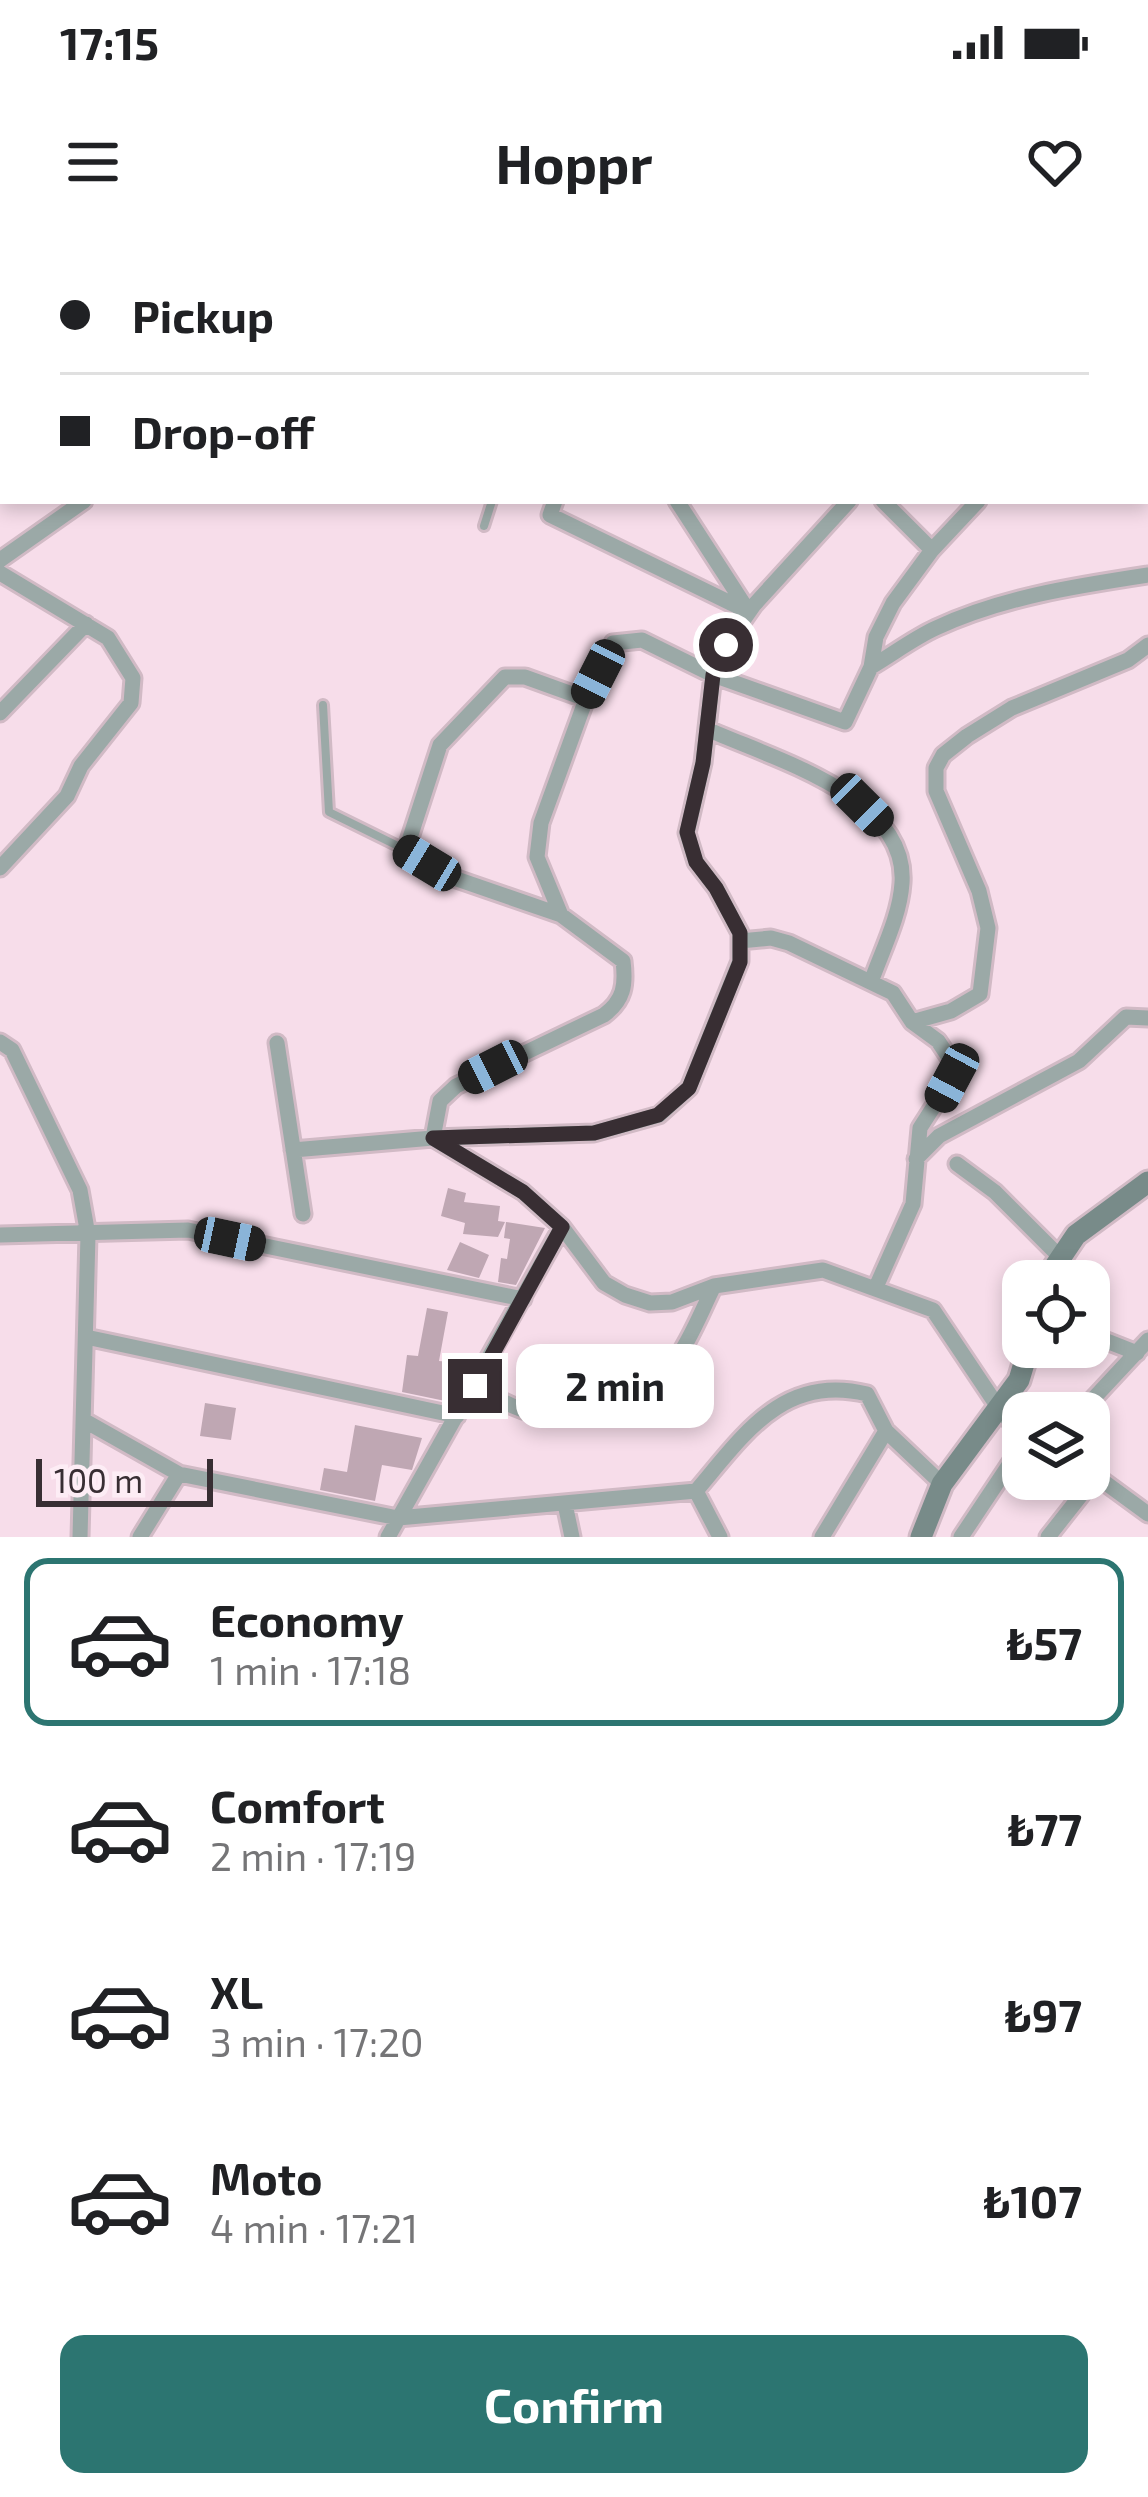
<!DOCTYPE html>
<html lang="en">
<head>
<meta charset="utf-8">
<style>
	body { margin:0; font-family:"Exo 2",sans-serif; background:#f6f6f6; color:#202124; height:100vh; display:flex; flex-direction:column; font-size:45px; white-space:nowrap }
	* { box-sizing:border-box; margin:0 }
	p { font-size:39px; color:#757577 }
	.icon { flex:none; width:66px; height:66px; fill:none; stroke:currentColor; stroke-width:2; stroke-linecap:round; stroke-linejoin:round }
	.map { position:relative; height:1297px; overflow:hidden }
	.drawer { display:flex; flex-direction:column; background:#fff; flex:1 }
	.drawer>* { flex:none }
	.banner { position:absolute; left:0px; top:0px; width:1149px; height:264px; box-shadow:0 6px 18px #0003; display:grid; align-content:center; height:264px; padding:0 60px; background:#fff }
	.fabs { position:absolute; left:1002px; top:1020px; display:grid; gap:24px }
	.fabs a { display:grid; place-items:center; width:108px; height:108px; border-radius:24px; background:#fff; box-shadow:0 6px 18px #0003; font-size:60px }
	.scale { position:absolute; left:36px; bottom:30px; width:177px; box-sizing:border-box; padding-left:12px; border:6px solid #382e33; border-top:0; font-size:33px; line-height:42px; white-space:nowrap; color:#382e33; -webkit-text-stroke:9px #fdedf5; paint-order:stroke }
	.end { position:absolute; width:54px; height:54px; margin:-27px; border:15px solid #382e33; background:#fff; box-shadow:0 0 0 6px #fff }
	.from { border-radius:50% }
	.bubble { position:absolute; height:84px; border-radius:24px; background:#fff; box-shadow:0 6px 18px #0003; font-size:39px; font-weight:700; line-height:84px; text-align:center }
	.car { position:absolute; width:36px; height:72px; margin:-36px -18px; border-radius:15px; box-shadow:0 0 9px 3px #0007; background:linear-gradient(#222 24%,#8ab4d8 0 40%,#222 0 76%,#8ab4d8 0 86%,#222 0) }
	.banner b { display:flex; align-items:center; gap:42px; height:114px; font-size:45px }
	.banner b+b { border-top:3px solid #e0e0e0 }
	.banner i { width:30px; height:30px; background:#202124 }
	ul { padding:21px 0 0; list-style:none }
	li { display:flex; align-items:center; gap:36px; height:168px; margin:0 24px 18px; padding:0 36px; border:6px solid transparent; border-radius:24px }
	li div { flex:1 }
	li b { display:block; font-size:45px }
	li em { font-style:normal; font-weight:700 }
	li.active { border-color:#2c7571 }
	li>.icon { width:108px; height:108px; stroke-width:1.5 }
	.action { display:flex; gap:24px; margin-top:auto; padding:24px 60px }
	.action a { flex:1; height:138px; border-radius:24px; background:#2c7571; color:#fff; font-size:48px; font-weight:700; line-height:138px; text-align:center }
	.status { display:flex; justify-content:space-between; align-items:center; height:84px; padding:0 60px; background:#fff; direction:ltr }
	.status svg { height:33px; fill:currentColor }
	header { display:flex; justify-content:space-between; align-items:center; height:156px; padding:0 60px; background:#fff; font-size:54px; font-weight:700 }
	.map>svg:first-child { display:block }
</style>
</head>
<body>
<div class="status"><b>17:15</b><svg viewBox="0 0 49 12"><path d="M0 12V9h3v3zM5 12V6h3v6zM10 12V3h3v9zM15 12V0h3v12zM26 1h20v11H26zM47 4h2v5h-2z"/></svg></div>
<header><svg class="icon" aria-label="menu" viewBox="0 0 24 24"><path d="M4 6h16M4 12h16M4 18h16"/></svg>Hoppr<svg class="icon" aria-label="heart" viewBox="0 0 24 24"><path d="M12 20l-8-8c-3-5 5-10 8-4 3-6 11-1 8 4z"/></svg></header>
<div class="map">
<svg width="1148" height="1297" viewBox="0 0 1148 1297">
	<rect width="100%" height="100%" fill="#f7ddea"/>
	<path fill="#bfa7b3" d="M448,948L466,953L464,962L500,966L498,981L505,982L498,997L463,994L465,983L441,976Z
		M506,982L545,988L516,1045L498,1042L501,1018L507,1019L510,999L504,998Z
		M460,1002L489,1015L479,1038L447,1030Z
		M427,1068L448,1072L439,1121L460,1123L456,1151L450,1162L402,1152L407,1115L418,1116Z
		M205,1163L236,1168L231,1200L200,1196Z
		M355,1185L422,1198L412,1230L382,1225L375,1261L320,1250L324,1228L347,1232Z"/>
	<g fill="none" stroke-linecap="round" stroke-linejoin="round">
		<defs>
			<path id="lane" d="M484,286L492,261
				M323,465L329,572L404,609"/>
			<path id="street" d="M729,0L732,3
				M764,0V3
				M848,0V3
				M901,0V3
				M264,3V0
				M0,115L3,114
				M0,216L3,215
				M1146,242L1148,243
				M555,261L550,275L749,372L677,261
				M883,261L932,310
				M978,261L932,310L893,363L876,397L871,427L845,482L713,435L642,400L613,403L586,459L541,583L537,617L561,675L623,721C626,745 624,760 604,775L456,846L440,861L433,898L523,952L562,987L604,1043L625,1055L650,1063L672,1062L714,1046L823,1030L933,1070L998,1167L1023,1197
				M0,320L84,261
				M0,333L108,398L133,438L131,463L81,526L67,556L0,628
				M871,427C893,414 914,398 936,388C1003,357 1076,346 1148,335
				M0,473L86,384
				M707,489C770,518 908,555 902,643C900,676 882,711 871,742
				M561,675L448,636L406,610L440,505L505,437H525L586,459
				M740,701L771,698L789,703L893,753L912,782L938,801L952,822V838L920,888L913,964L876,1047
				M912,782L951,771L980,754L988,688L979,651L936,551V528L943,515L967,496L1012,468L1128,420L1148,405
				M0,802L12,810L80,950L88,995L80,1297
				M277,803L303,974
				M293,910L433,898L594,893L659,875L689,848L740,721V693L716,648L696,622L687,593L703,523L713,435L726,405L754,365L849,261
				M916,919L939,896L1079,821L1126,777L1148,778
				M957,924L995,952L1060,1017
				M0,995L188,990L523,1059
				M1089,1094L1137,1113
				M86,1097L457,1176
				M475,1146C532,1180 562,1188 623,1159C640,1151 664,1136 675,1121C691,1099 702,1070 714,1046
				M1080,1173L1148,1100
				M85,1181L179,1234L398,1278L696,1251C743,1196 783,1133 867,1154L886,1191L942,1244
				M1092,1233L1148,1274
				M696,1251L720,1297
				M565,1264L572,1297
				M140,1297L179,1234
				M388,1297L562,987
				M822,1297L886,1191
				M961,1297L1023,1204
				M1048,1297L1096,1236"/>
			<path id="secondary" d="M572,0L578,3
				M602,0L607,3
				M26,3L31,0
				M61,3L66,0
				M0,19L3,17
				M0,39L3,37
				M1146,153H1148
				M1045,1041L1076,995L1148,942
				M921,1297L942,1244L1019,1140L1029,1107"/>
		</defs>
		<use href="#lane" stroke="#d1bac5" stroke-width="14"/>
		<use href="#street" stroke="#d1bac5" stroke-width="21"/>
		<use href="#secondary" stroke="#d1bac5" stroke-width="27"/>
		<use href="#lane" stroke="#9ba9a7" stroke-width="8"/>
		<use href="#street" stroke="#9ba9a7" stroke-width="15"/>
		<use href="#secondary" stroke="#788b89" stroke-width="21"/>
	</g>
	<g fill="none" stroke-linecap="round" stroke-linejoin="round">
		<path stroke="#382e33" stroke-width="15" d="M475,1146L562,987L523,952L433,898L594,893L658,875L689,848L740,722V693L716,648L696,622L687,592L703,523L713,435L726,405"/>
	</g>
</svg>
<div class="fabs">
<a><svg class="icon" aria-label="locate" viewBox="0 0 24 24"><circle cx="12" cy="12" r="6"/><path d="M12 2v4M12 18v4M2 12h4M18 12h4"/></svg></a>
<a><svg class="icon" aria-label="layers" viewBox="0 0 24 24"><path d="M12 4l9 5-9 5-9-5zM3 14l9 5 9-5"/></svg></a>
</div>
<div class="scale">100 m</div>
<i class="end from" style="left:726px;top:405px"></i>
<i class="end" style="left:475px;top:1146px"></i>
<div class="bubble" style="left:516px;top:1104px;width:198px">2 min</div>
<i class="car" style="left:598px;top:434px;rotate:207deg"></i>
<i class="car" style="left:862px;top:565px;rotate:135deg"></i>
<i class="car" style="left:427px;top:623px;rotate:301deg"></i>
<i class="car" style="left:493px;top:827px;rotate:243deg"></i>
<i class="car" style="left:952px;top:838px;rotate:208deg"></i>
<i class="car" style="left:230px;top:999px;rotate:102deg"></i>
<div class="banner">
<b><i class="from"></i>Pickup</b>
<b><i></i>Drop-off</b>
</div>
</div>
<section class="drawer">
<ul>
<li class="active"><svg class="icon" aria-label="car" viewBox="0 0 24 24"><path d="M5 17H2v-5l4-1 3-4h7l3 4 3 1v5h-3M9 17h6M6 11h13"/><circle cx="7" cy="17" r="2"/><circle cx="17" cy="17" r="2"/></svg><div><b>Economy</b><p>1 min · 17:18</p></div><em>₺57</em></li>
<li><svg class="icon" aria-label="car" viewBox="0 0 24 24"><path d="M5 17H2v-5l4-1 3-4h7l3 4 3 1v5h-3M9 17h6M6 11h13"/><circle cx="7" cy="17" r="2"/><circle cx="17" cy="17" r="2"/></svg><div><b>Comfort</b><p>2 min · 17:19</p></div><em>₺77</em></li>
<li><svg class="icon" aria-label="car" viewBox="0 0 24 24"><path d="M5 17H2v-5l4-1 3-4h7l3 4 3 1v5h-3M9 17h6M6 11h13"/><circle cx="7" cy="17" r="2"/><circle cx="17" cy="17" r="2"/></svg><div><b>XL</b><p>3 min · 17:20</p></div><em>₺97</em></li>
<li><svg class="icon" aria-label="car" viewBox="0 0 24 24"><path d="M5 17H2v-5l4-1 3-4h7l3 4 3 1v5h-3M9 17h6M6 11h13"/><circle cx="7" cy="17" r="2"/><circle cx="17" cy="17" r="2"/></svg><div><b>Moto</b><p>4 min · 17:21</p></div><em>₺107</em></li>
</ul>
<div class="action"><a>Confirm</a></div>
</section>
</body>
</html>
